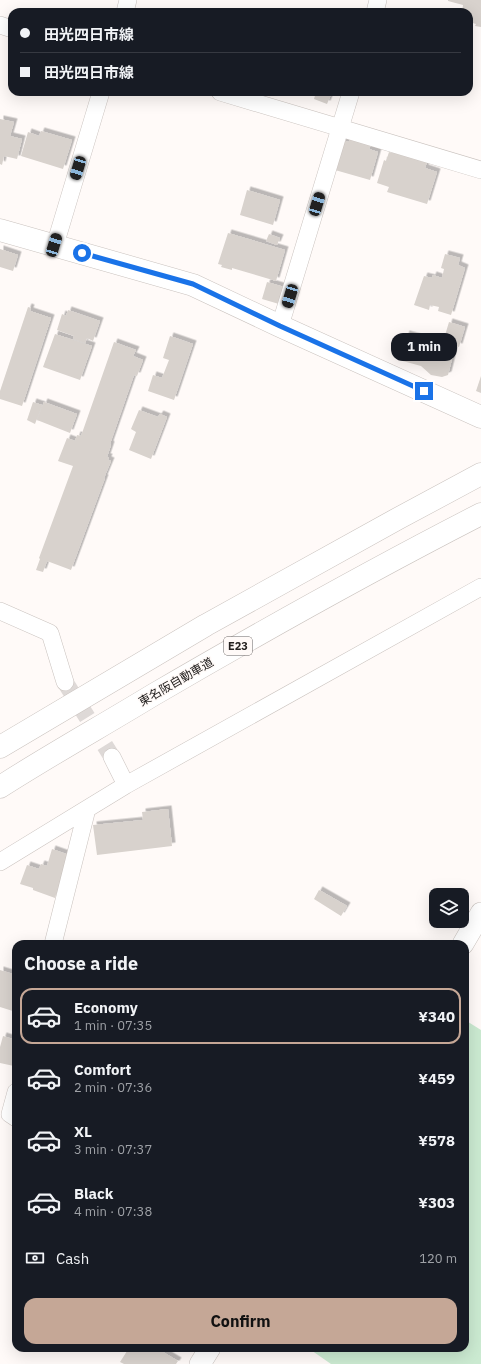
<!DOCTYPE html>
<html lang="en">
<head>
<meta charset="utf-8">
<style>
	body { margin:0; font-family:"IBM Plex Sans","Noto Sans JP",sans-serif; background:#242831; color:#f1f3f6; height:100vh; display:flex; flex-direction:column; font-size:15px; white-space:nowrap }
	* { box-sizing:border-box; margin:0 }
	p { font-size:13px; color:#9ea1a6 }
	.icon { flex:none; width:22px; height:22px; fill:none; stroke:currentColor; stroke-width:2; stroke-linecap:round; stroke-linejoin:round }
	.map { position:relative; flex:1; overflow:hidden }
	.details { position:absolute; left:12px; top:940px; width:457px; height:412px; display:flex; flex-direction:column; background:#171b24; border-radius:12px; box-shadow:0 4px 16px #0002 }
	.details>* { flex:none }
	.hud { position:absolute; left:8px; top:8px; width:465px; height:88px; border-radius:12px; box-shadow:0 4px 16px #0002; display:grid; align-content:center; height:88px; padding:0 12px; background:#171b24 }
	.controls { position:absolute; left:429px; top:888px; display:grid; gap:8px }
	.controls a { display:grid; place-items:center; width:40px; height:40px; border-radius:8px; background:#171b24; box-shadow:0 4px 16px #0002; font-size:20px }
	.end { position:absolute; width:18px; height:18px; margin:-9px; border:5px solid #1a73e8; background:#fff; box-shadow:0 0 0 2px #fff }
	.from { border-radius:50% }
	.bubble { position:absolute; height:28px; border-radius:12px; background:#171b24; box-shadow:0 4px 16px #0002; font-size:13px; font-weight:700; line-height:28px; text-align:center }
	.car { position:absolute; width:12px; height:24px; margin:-12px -6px; border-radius:5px; box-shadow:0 0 3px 1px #0007; background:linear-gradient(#222 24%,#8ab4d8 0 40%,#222 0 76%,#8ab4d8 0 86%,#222 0) }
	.hud b { display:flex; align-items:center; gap:14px; height:38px; font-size:15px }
	.hud b+b { border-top:1px solid #363941 }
	.hud i { width:10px; height:10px; background:#f1f3f6 }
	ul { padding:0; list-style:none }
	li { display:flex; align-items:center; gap:12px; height:56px; margin:0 8px 6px; padding:0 4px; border:2px solid transparent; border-radius:12px }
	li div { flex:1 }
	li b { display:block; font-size:15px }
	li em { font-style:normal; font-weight:700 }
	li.active { border-color:#c5a796 }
	li>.icon { width:36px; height:36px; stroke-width:1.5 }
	h2 { padding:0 12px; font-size:18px; line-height:48px }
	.pay { display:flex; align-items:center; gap:10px; height:44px; padding:0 12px; font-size:15px }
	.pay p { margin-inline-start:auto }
	.primary-button { display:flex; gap:8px; margin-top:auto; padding:8px 12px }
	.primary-button a { flex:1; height:46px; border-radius:12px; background:#c5a796; color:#111; font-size:16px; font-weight:700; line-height:46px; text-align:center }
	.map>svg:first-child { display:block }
</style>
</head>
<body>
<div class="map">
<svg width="481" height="1364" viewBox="0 0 481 1364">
	<defs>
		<filter id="shadow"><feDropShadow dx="3.5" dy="-3.5" stdDeviation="0" flood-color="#0004"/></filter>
	</defs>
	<rect width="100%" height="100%" fill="#fffaf8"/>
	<path fill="#cbead1" d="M465,1020L481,1030V1364H331L308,1348H465Z"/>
	<path fill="#d8d2cd" filter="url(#shadow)" d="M448,0H481V27L475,26L476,24L469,22V12H462L463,5L448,1Z
		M316,92H332L327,104L314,99Z
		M0,119L14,122L10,136L22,139L17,159L4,156L2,165L0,164Z
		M41,131L72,140L63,169L21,156L28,132L39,136Z
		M349,139L371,145L369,149L378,152L370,180L335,170L343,140L349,142Z
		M389,152L427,162L425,168L437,172L427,204L387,192L389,187L377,183L384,160L386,161Z
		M247,190L280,200L273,225L240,215Z
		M228,233L285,250L276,281L232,268V270L221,267L222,265L218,264Z
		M269,234L280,238L277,245L266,241Z
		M0,249L18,255L13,271L0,267Z
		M445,254L460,258L458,265L465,268L451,315L438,311L439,307L430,305L429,310L414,305L424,276L432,278L433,275L442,278L444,269L441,268Z
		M267,282L284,287L279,304L262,299Z
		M28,307L31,308L30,311L51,318L22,406L0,399V391Z
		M68,310L100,321L93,341L87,338L85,343L73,339L74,336L57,330L62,314L66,316Z
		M449,322L465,327L459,347L443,342Z
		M55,334L92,346L80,380L43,367Z
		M406,334L455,347L448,375L442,377L431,375L421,366L399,360Z
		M170,336L193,344L174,400L148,391L153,375L162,378L169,360L163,358Z
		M114,342L136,350L133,356L143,360L137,376L134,375L110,444L111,445L107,457H109L108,460L111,461L104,478H105L71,570L47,561L43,572L36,570L40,559L39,558L73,466L58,461L67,438L75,441L77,435L81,436Z
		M481,376V393L476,391Z
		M33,402L42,405L35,424L27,420Z
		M44,402L77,414L70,433L37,420Z
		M139,410L158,417L160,414L167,417L151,459L129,450L136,432L131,429Z
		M168,809L172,846L97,855L93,825L143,820L142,812Z
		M52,849L69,855L55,898L33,890V888L20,884L27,865L39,869L41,864L47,866Z
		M319,890L347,906L341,916L314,899Z
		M0,970L16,975V1012L0,1007Z
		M3,1036L16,1040V1059L14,1066L0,1063V1047Z
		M129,1348H159L158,1349L178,1361L176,1364H124L120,1362Z"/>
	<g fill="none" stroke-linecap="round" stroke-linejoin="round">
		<path stroke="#ded9d7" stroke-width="17" stroke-dasharray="17 8" stroke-linecap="butt" d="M65,682L112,757"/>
		<defs>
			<path id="minor" d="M125,12L128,0
				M375,12L378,0
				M0,25L12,29
				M220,92L481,170
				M55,245L101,92
				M280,326L351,92
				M0,611L50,633L65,682
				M112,757L126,785
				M0,862L126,785L481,587
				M53,944L87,809
				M16,1092L10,1114L16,1118"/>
			<path id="tertiary" d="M463,944L481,913
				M200,1364L210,1348"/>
			<path id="secondary" d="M0,230L193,285L280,326L481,417"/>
			<path id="motorway" d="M0,747L206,625L399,518L481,474
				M0,787C50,755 102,726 153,695C261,632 370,571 481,514"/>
		</defs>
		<use href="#minor" stroke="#cac3bf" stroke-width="18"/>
		<use href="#tertiary" stroke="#cac3bf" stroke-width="22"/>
		<use href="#secondary" stroke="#cac3bf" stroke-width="23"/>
		<use href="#motorway" stroke="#cac3bf" stroke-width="23"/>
		<use href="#minor" stroke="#fff" stroke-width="17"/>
		<use href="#tertiary" stroke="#fff" stroke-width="21"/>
		<use href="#secondary" stroke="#fff" stroke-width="22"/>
		<use href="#motorway" stroke="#fff" stroke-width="22"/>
	</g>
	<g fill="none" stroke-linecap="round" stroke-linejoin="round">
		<path stroke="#1a73e8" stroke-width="5" d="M82,253L193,284L280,326L424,391"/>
	</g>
	<g text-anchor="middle" stroke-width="3" stroke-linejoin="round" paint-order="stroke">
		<rect fill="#fffaf8" stroke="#656160" stroke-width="1" x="224" y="637" width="28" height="18" rx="3"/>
		<g font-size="11" font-weight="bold" fill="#23201f">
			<text x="238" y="650">E23</text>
		</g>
		<g font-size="12" fill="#23201f" stroke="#fffaf8">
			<text transform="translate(176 682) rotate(-30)" y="4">東名阪自動車道</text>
		</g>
	</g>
</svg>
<div class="controls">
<a><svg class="icon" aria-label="layers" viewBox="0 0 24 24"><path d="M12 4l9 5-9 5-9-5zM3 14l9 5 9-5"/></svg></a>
</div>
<i class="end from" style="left:82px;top:253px"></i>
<i class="end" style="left:424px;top:391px"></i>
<div class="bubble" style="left:391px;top:333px;width:66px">1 min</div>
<i class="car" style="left:78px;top:168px;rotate:197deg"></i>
<i class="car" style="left:317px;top:204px;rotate:17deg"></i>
<i class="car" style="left:54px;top:245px;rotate:17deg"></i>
<i class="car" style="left:290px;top:296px;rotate:197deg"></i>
<div class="hud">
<b><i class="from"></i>田光四日市線</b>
<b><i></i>田光四日市線</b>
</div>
<section class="details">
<h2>Choose a ride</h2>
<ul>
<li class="active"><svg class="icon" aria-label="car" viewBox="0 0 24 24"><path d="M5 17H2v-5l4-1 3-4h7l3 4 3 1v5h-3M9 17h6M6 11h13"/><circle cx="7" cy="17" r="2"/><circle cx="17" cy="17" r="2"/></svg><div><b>Economy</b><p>1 min · 07:35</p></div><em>¥340</em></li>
<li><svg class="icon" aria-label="car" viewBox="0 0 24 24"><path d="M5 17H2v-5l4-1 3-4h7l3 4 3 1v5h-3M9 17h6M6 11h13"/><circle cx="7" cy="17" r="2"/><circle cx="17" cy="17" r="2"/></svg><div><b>Comfort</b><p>2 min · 07:36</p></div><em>¥459</em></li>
<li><svg class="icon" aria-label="car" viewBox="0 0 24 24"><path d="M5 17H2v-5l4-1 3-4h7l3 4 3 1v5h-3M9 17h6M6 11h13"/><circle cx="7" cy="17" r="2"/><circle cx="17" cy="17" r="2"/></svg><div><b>XL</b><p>3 min · 07:37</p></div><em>¥578</em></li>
<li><svg class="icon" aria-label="car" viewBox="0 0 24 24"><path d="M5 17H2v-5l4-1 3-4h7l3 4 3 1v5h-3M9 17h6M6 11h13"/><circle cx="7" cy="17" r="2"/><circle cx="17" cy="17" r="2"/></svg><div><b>Black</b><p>4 min · 07:38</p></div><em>¥303</em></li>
</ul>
<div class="pay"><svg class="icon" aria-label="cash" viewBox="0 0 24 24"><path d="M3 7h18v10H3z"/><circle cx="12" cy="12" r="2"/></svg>Cash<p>120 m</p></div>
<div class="primary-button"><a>Confirm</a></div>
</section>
</div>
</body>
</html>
